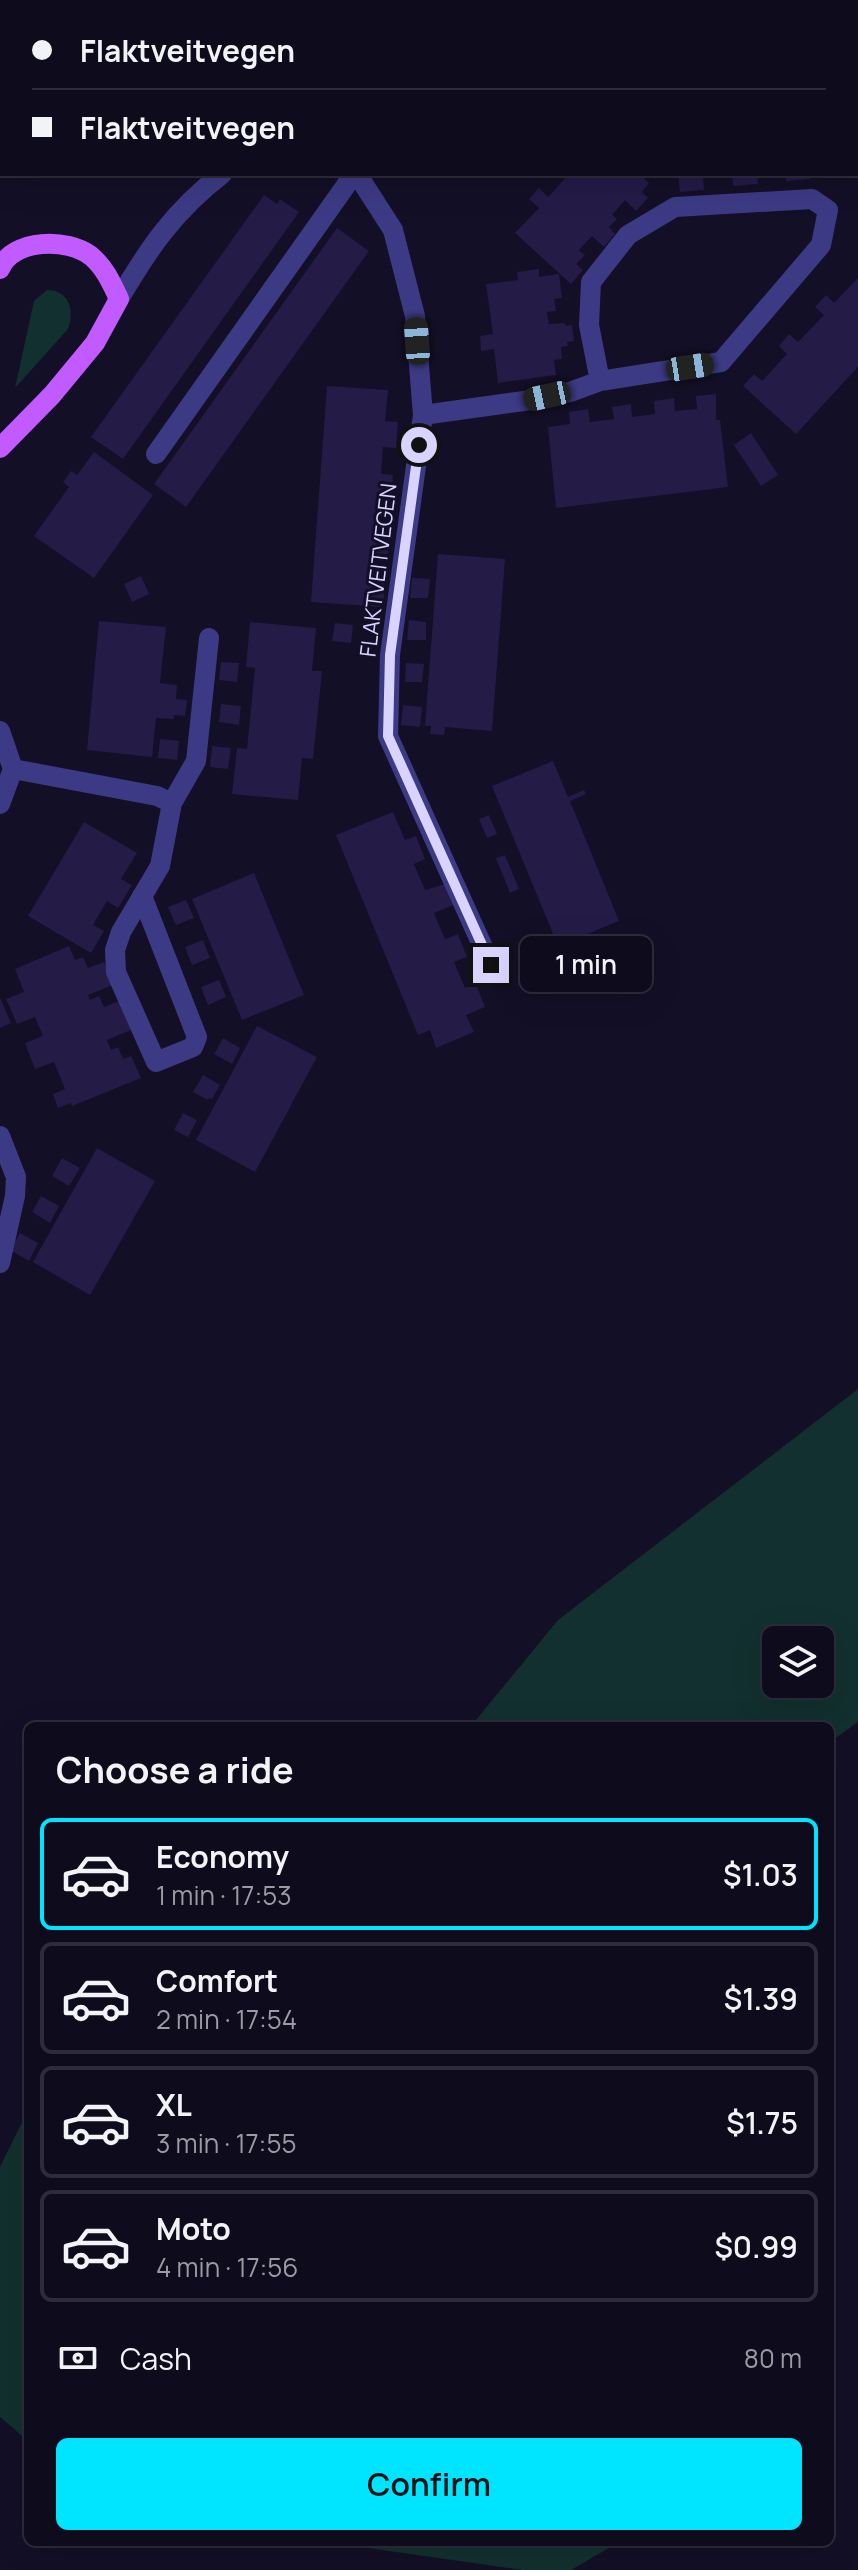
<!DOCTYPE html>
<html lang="en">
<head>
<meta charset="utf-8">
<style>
	body { margin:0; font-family:Manrope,sans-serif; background:#171425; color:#f1f3f6; height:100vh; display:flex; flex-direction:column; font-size:30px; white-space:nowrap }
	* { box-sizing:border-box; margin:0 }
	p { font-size:26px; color:#9b9ba3 }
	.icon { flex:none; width:44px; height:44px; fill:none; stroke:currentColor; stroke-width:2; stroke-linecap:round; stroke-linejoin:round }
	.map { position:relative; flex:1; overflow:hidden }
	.details { position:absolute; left:24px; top:1722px; width:810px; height:824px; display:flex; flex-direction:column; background:#0e0b1c; border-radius:12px; box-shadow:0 8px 32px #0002,0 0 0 2px #2e2b3b }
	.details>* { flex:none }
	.top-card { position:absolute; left:0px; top:0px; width:858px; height:176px; box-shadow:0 8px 32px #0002,0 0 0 2px #2e2b3b; display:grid; align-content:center; height:176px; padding:0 32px; background:#0e0b1c }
	.fabs { position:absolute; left:762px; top:1626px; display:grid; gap:16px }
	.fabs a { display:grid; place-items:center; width:72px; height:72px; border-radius:12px; background:#0e0b1c; box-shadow:0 8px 32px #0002,0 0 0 2px #2e2b3b; font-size:40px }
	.end { position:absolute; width:36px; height:36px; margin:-18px; border:10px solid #d9d4ff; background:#111; box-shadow:0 0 0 4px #111 }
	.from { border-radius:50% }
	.bubble { position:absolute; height:56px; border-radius:12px; background:#0e0b1c; box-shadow:0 8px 32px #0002,0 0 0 2px #2e2b3b; font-size:26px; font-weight:600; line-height:56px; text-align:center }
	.car { position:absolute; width:24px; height:48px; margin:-24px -12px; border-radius:10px; box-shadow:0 0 6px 2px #0007; background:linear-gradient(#222 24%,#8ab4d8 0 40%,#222 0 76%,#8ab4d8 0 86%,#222 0) }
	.top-card b { display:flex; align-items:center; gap:28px; height:76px; font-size:30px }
	.top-card b+b { border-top:2px solid #2e2b3b }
	.top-card i { width:20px; height:20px; background:#f1f3f6 }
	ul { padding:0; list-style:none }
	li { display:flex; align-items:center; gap:24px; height:112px; margin:0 16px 12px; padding:0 16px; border:4px solid #2e2b3b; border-radius:12px }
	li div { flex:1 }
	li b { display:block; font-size:30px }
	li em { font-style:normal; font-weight:600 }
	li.on { border-color:#00e5ff }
	li>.icon { width:72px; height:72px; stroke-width:1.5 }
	h2 { padding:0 32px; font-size:36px; line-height:96px }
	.pay { display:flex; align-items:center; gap:20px; height:88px; padding:0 32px; font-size:30px }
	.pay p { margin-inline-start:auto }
	.button { display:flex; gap:16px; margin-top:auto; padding:16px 32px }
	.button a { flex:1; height:92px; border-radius:12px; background:#00e5ff; color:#111; font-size:32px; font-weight:600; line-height:92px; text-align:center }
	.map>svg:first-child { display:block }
</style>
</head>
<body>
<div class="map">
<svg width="858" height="2570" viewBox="0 0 858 2570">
	<rect width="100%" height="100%" fill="#130f26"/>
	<path fill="#12302f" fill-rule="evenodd" d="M47,290C69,290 75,310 68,329L15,388L34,301Z
		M858,1389V1722L830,1742V1726H471L558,1620ZM820,1640V1684H776V1640Z
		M28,2110V2441L0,2417V2167Z
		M346,2542H619L571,2570H523L368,2548Z"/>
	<path fill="#241b47" d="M569,174H649L644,179L649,183L642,192L648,198L636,211L625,200L612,215L617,219L609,227L615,234L604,247L592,236L579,250L585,255L576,264L583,270L571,284L515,233L539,208L529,199L539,188L548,197Z
		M678,174H716V176L703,177L704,190L680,192Z
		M732,174H757L758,184L733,186Z
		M786,174H810V179L786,181Z
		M264,195L277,204L280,199L299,212L123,459L91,437Z
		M337,228L369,251L186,507L154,484Z
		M539,269V277L559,274L562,298L554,299L556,311L547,312L548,319L549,324L564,323L566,326L572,325L574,341L567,342L568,346L561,347L562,359L554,360L556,375L498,383L494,349L481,351L480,336L493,334L486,284L518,280L517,272Z
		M858,278V367L796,434L743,386L754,374L762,381L787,354L779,346L789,334L798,342L824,315L815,307L826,295L834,303Z
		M327,386L388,390L385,421L398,422L396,448L383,447L381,474L393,475L391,500L380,499L377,527L389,528L388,554L375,553L373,580L385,581L383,607L311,602Z
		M716,394V420H720L728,487L556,508L548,427L570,424L569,412L588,409L590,422L614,419L612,407L631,404L632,417L655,414L654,401L674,398L675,411L697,409L696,396Z
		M751,433L778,475L761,486L734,445Z
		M94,452L153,495L94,578L34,536L69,487L63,482L71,471L77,475Z
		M438,554L505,559L492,731L445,727L444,735L430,734L431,726H425Z
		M141,576L149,594L132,602L124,584Z
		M412,578L430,579L428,598H410Z
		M409,620L426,622V640H407Z
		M99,621L166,627L160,683L177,685L176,699L187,700L185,716L174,715V719L156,718L152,757L87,750Z
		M250,622L316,628L312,671H322L313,759L302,758L298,800L232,794L237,748L247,749L255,668L246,667Z
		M335,623L353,625L351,643L332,641Z
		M221,662L239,663L237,682L219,680Z
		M406,663L424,664L422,682H405Z
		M221,704L241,706L239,725L219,722Z
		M403,705L422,707L420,727L401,725Z
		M160,739L179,741L177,760L158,758Z
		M212,746L231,748L228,769L210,767Z
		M553,761L568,797L584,790L586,794L570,801L619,921L558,946L492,786Z
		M393,812L405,840L416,836L425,859L414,864L425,890L445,884L454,905L434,913L445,939L458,934L467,957L454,962L465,988L476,984L485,1007L466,1015L474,1032L436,1048L430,1030L418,1035L336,835Z
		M489,815L497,834L487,838L479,819Z
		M84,822L137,853L121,879L132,885L118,908L107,901L93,925L104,931L91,953L28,916Z
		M505,855L519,889L510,893L496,858Z
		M254,873L304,995L242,1020L192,899Z
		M186,900L194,918L176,925L168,907Z
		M203,940L210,958L192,965L185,947Z
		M69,946L75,960L83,957L88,968L104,962L113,985L88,995L90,1000L99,996L104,1007L119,1001L131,1030L107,1040L111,1050L118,1047L123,1059L131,1056L141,1078L72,1106L71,1103L58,1108L53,1094L65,1089L54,1062L35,1069L25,1043L43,1036L35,1017L17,1024L6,999L24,992L15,969Z
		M552,948L559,965L541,972L534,955Z
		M219,980L226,997L208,1005L201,987Z
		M0,998L11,1023L0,1028Z
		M257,1026L317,1057L255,1172L196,1140Z
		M223,1038L240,1048L232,1064L214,1054Z
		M203,1075L220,1085L212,1099L209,1098L208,1100L193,1092Z
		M183,1113L197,1120L188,1137L174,1130Z
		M97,1148L155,1181L90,1295L33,1262Z
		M62,1158L80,1168L69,1186L52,1176Z
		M41,1196L59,1206L50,1223L32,1212Z
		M20,1233L38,1243L29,1261L10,1250Z"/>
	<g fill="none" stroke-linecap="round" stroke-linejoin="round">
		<path stroke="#3d3a85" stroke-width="20" d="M540,2L543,0
			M357,174L393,230L415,316L423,415L390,655L388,736L491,965
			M119,299C149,248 174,211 222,174
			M423,415L524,401L570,392L600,381L721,362L821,245L828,210L812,199L675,207L628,235L591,282L589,325L600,381
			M156,454L354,174
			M0,731L13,769L0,804
			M13,769L157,796L172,803
			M142,896L197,1037L193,1047L156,1062L116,972L115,950L121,932L160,866L172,803L196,761L209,638
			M0,1136L16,1177L15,1196L0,1263"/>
		<path stroke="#c25bff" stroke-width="20" d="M0,269C13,238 68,238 91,256C105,268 111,282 119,299L95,343L52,395L0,448"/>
	</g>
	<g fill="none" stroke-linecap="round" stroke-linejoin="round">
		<path stroke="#d9d4ff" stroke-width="10" d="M419,445L390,655L388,736L491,965"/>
	</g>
	<g text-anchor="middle" stroke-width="6" stroke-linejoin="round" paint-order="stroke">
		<g font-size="22" fill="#d9d4ff" stroke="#130f26">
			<text transform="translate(378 570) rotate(-83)" y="8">FLAKTVEITVEGEN</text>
		</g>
	</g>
</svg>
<div class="fabs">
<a><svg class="icon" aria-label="layers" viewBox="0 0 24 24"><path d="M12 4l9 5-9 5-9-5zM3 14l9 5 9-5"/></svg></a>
</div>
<i class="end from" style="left:419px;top:445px"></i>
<i class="end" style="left:491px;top:965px"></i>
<div class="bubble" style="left:520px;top:936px;width:132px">1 min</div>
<i class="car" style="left:417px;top:341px;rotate:356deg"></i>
<i class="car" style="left:690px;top:367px;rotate:81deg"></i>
<i class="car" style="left:547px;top:396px;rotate:258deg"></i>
<div class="top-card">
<b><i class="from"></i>Flaktveitvegen</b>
<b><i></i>Flaktveitvegen</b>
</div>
<section class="details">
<h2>Choose a ride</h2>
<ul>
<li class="on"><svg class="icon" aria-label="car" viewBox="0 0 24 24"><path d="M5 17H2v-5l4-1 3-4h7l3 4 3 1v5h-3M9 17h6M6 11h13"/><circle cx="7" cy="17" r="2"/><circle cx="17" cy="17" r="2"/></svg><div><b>Economy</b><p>1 min · 17:53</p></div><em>$1.03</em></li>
<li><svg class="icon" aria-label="car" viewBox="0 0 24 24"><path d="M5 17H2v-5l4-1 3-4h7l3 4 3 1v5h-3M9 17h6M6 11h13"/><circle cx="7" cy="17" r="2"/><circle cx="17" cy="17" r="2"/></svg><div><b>Comfort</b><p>2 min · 17:54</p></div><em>$1.39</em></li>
<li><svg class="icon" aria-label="car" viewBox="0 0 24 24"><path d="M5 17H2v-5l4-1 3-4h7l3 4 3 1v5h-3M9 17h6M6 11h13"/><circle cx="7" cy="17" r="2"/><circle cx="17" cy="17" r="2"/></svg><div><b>XL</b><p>3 min · 17:55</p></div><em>$1.75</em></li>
<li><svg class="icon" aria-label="car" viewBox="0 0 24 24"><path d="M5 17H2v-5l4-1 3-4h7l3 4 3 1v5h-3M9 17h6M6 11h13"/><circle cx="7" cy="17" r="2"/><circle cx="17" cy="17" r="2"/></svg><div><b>Moto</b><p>4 min · 17:56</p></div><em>$0.99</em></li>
</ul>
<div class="pay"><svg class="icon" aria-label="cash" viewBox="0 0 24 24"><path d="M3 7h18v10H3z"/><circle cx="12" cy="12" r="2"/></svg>Cash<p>80 m</p></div>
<div class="button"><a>Confirm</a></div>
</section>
</div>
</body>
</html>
